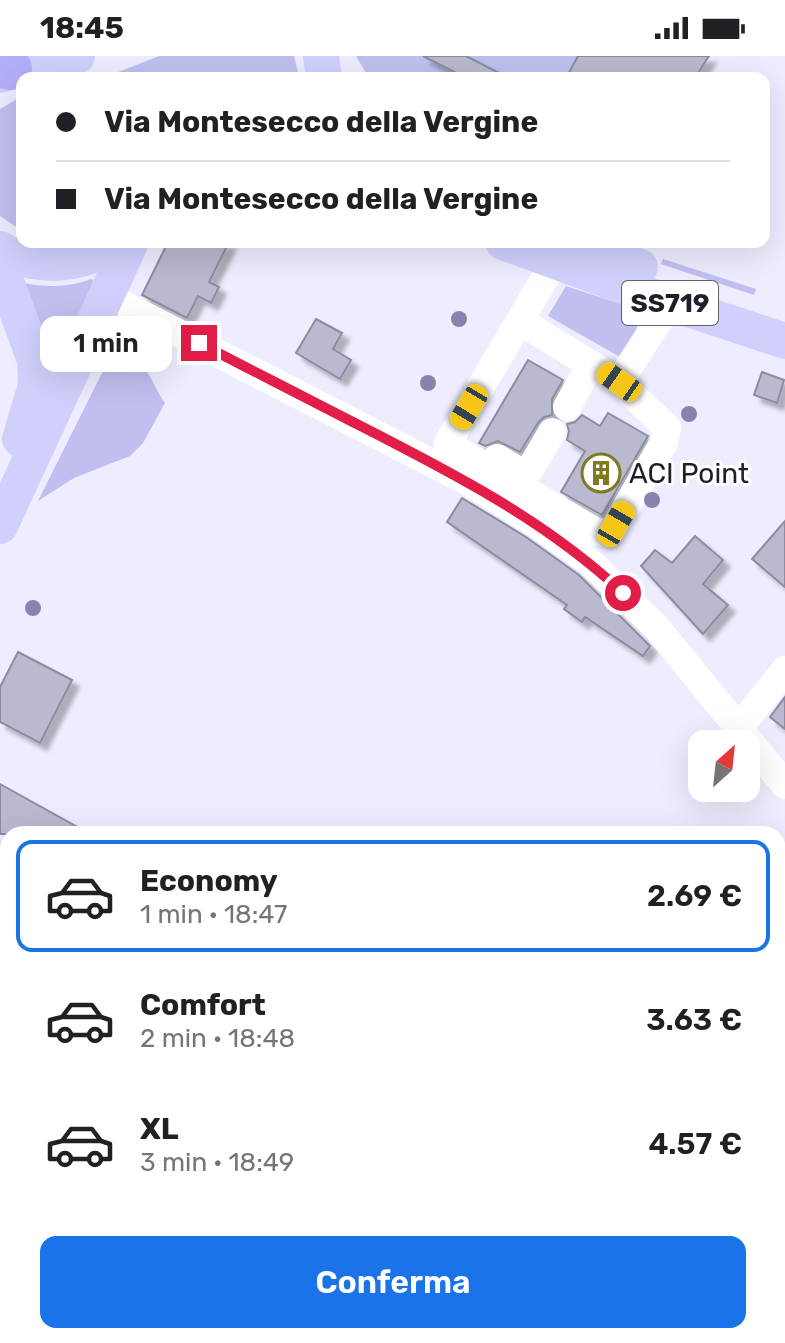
<!DOCTYPE html>
<html lang="it">
<head>
<meta charset="utf-8">
<style>
	body { margin:0; font-family:Rubik,sans-serif; background:#f2f2f2; color:#202124; height:100vh; display:flex; flex-direction:column; font-size:30px; white-space:nowrap }
	* { box-sizing:border-box; margin:0 }
	p { font-size:26px; color:#757577 }
	.icon { flex:none; width:44px; height:44px; fill:none; stroke:currentColor; stroke-width:2; stroke-linecap:round; stroke-linejoin:round }
	.map { position:relative; flex:1; overflow:hidden }
	.side { position:absolute; left:0px; top:770px; width:786px; height:518px; display:flex; flex-direction:column; background:#fff; border-radius:24px 24px 0 0; box-shadow:0 8px 32px #0002 }
	.side>* { flex:none }
	.guide { position:absolute; left:16px; top:16px; width:754px; height:176px; border-radius:16px; box-shadow:0 8px 32px #0002; display:grid; align-content:center; height:176px; padding:0 40px; background:#fff }
	.needle { width:52px; rotate:27deg }
	.controls { position:absolute; left:688px; top:674px; display:grid; gap:16px }
	.controls a { display:grid; place-items:center; width:72px; height:72px; border-radius:16px; background:#fff; box-shadow:0 8px 32px #0002; font-size:40px }
	.end { position:absolute; width:36px; height:36px; margin:-18px; border:10px solid #e11d48; background:#fff; box-shadow:0 0 0 4px #fff }
	.from { border-radius:50% }
	.bubble { position:absolute; height:56px; border-radius:16px; background:#fff; box-shadow:0 8px 32px #0002; font-size:26px; font-weight:600; line-height:56px; text-align:center }
	.car { position:absolute; width:24px; height:48px; margin:-24px -12px; border-radius:10px; box-shadow:0 0 6px 2px #0007; background:linear-gradient(#f5c518 24%,#345 0 40%,#f5c518 0 76%,#345 0 86%,#f5c518 0) }
	.guide b { display:flex; align-items:center; gap:28px; height:76px; font-size:30px }
	.guide b+b { border-top:2px solid #e0e0e0 }
	.guide i { width:20px; height:20px; background:#202124 }
	ul { padding:14px 0 0; list-style:none }
	li { display:flex; align-items:center; gap:24px; height:112px; margin:0 16px 12px; padding:0 24px; border:4px solid transparent; border-radius:16px }
	li div { flex:1 }
	li b { display:block; font-size:30px }
	li em { font-style:normal; font-weight:600 }
	li.on { border-color:#1a73e8 }
	li>.icon { width:72px; height:72px; stroke-width:1.5 }
	.primary-button { display:flex; gap:16px; margin-top:auto; padding:16px 40px }
	.primary-button a { flex:1; height:92px; border-radius:16px; background:#1a73e8; color:#fff; font-size:32px; font-weight:600; line-height:92px; text-align:center }
	.status { display:flex; justify-content:space-between; align-items:center; height:56px; padding:0 40px; background:#fff; direction:ltr }
	.status svg { height:22px; fill:currentColor }
	.map>svg:first-child { display:block }
</style>
</head>
<body>
<div class="status"><b>18:45</b><svg viewBox="0 0 49 12"><path d="M0 12V9h3v3zM5 12V6h3v6zM10 12V3h3v9zM15 12V0h3v12zM26 1h20v11H26zM47 4h2v5h-2z"/></svg></div>
<div class="map">
<svg width="785" height="1287" viewBox="0 0 785 1287">
	<defs>
		<filter id="shadow"><feDropShadow dx="7" dy="7" stdDeviation="2" flood-color="#0004"/></filter>
	</defs>
	<rect width="100%" height="100%" fill="#ededff"/>
	<path fill="#c0bff0" d="M159,0H294L299,21L103,22Z
		M356,0H709L695,22H369Z
		M22,40V175L0,160V53Z
		M663,203L756,233L754,239L661,208Z
		M91,223L97,227L52,314L23,227C47,231 68,232 91,223Z
		M566,230L621,248L635,257L637,273L620,301L548,260Z
		M115,291C153,312 144,314 165,347L143,387L130,400L74,422L38,445Z
		M0,955L8,959V1144L0,1160Z"/>
	<path fill="#b9b9cf" stroke="#8c8ca1" stroke-width="2" filter="url(#shadow)" d="M423,0H466L509,22H466Z
		M578,0H709L695,22H566Z
		M168,186H229L209,226L219,231L211,247L198,240L187,262L142,239Z
		M316,263L342,277L333,293L351,304L340,323L296,297Z
		M528,304L563,324L552,343V359L544,361L538,367L520,396L498,385L485,390L479,387Z
		M762,316L784,324L777,347L754,339Z
		M608,357L648,380L602,459L561,436L585,395L567,384L569,375L567,368L575,366L582,359L600,370Z
		M462,442L526,481L579,519L650,590L643,600L585,561L582,566L564,553L567,549L447,466Z
		M785,465V531L752,503Z
		M695,480L723,504L703,528L728,549L703,578L641,510L655,494L672,507Z
		M18,596L72,624L40,687L0,666V631Z
		M785,641V673L770,661Z
		M0,728L90,778H0Z"/>
	<g fill="none" stroke-linecap="round" stroke-linejoin="round">
		<path stroke="#8d8d9b" stroke-width="4" stroke-dasharray="2 6" stroke-linecap="butt" d="M778,850L785,842
			M778,1115L784,1118"/>
		<path stroke="#fff" stroke-width="28" d="M106,240L469,426L535,467L590,506L656,571L785,729
			M520,265L619,326L667,372L664,386L614,472L608,477L596,476L447,388C483,327 519,266 555,205
			M619,326L670,247
			M567,351L591,308
			M497,402L520,416L529,415L552,376
			M738,673L785,614"/>
		<path stroke="#d1d0fc" stroke-width="36" d="M321,0L324,22
			M0,19L30,8L77,0
			M503,186L670,247L785,285
			M579,186L640,211
			M0,193C34,213 83,212 113,186
			M0,209L35,304L36,329L20,383
			M0,470L131,186"/>
		<path stroke="#b3b0fa" stroke-width="42" d="M0,11L11,13"/>
	</g>
	<g fill="#8882af">
		<circle cx="459" cy="263" r="8"/>
		<circle cx="428" cy="327" r="8"/>
		<circle cx="689" cy="358" r="8"/>
		<circle cx="652" cy="444" r="8"/>
		<circle cx="33" cy="552" r="8"/>
	</g>
	<g fill="none" stroke-linecap="round" stroke-linejoin="round">
		<path stroke="#e11d48" stroke-width="10" d="M199,287C248,312 296,337 345,362C443,412 542,461 623,537"/>
	</g>
	<defs>
		<symbol id="building-ring" viewBox="-11 -11 22 22"><circle r="9.5" fill="#fff" stroke="#7f7a20" stroke-width="1.5"/><path d="M-4-6H4V6H1V3H-1V6H-4ZM-2.5-4.3h1.7v1.8h-1.7ZM.8-4.3h1.7v1.8H.8ZM-2.5-1h1.7V.8h-1.7ZM.8-1h1.7V.8H.8Z" fill="#7f7a20"/></symbol>
	</defs>
	<g fill-rule="evenodd">
		<use href="#building-ring" x="579" y="395" width="44" height="44"/>
	</g>
	<g text-anchor="middle" stroke-width="6" stroke-linejoin="round" paint-order="stroke">
		<rect fill="#fff" stroke="#626268" stroke-width="2" x="622" y="225" width="96" height="44" rx="6"/>
		<g font-size="26" font-weight="bold" fill="#1f1f27">
			<text x="670" y="256">SS719</text>
		</g>
		<g font-size="28" fill="#1f1f27" stroke="#fff" text-anchor="start">
			<text x="629" y="427">ACI Point</text>
		</g>
	</g>
</svg>
<div class="controls">
<a><svg class="needle" viewBox="-14 -14 28 28"><path d="M0-13l5 13h-10z" fill="#e53935"/><path d="M0 13l5-13h-10z" fill="#757577"/></svg></a>
</div>
<i class="end from" style="left:623px;top:537px"></i>
<i class="end" style="left:199px;top:287px"></i>
<div class="bubble" style="left:40px;top:260px;width:132px">1 min</div>
<i class="car" style="left:619px;top:326px;rotate:305deg"></i>
<i class="car" style="left:469px;top:351px;rotate:211deg"></i>
<i class="car" style="left:616px;top:468px;rotate:30deg"></i>
<div class="guide">
<b><i class="from"></i>Via Montesecco della Vergine</b>
<b><i></i>Via Montesecco della Vergine</b>
</div>
<section class="side">
<ul>
<li class="on"><svg class="icon" aria-label="car" viewBox="0 0 24 24"><path d="M5 17H2v-5l4-1 3-4h7l3 4 3 1v5h-3M9 17h6M6 11h13"/><circle cx="7" cy="17" r="2"/><circle cx="17" cy="17" r="2"/></svg><div><b>Economy</b><p>1 min · 18:47</p></div><em>2.69 €</em></li>
<li><svg class="icon" aria-label="car" viewBox="0 0 24 24"><path d="M5 17H2v-5l4-1 3-4h7l3 4 3 1v5h-3M9 17h6M6 11h13"/><circle cx="7" cy="17" r="2"/><circle cx="17" cy="17" r="2"/></svg><div><b>Comfort</b><p>2 min · 18:48</p></div><em>3.63 €</em></li>
<li><svg class="icon" aria-label="car" viewBox="0 0 24 24"><path d="M5 17H2v-5l4-1 3-4h7l3 4 3 1v5h-3M9 17h6M6 11h13"/><circle cx="7" cy="17" r="2"/><circle cx="17" cy="17" r="2"/></svg><div><b>XL</b><p>3 min · 18:49</p></div><em>4.57 €</em></li>
</ul>
<div class="primary-button"><a>Conferma</a></div>
</section>
</div>
</body>
</html>
